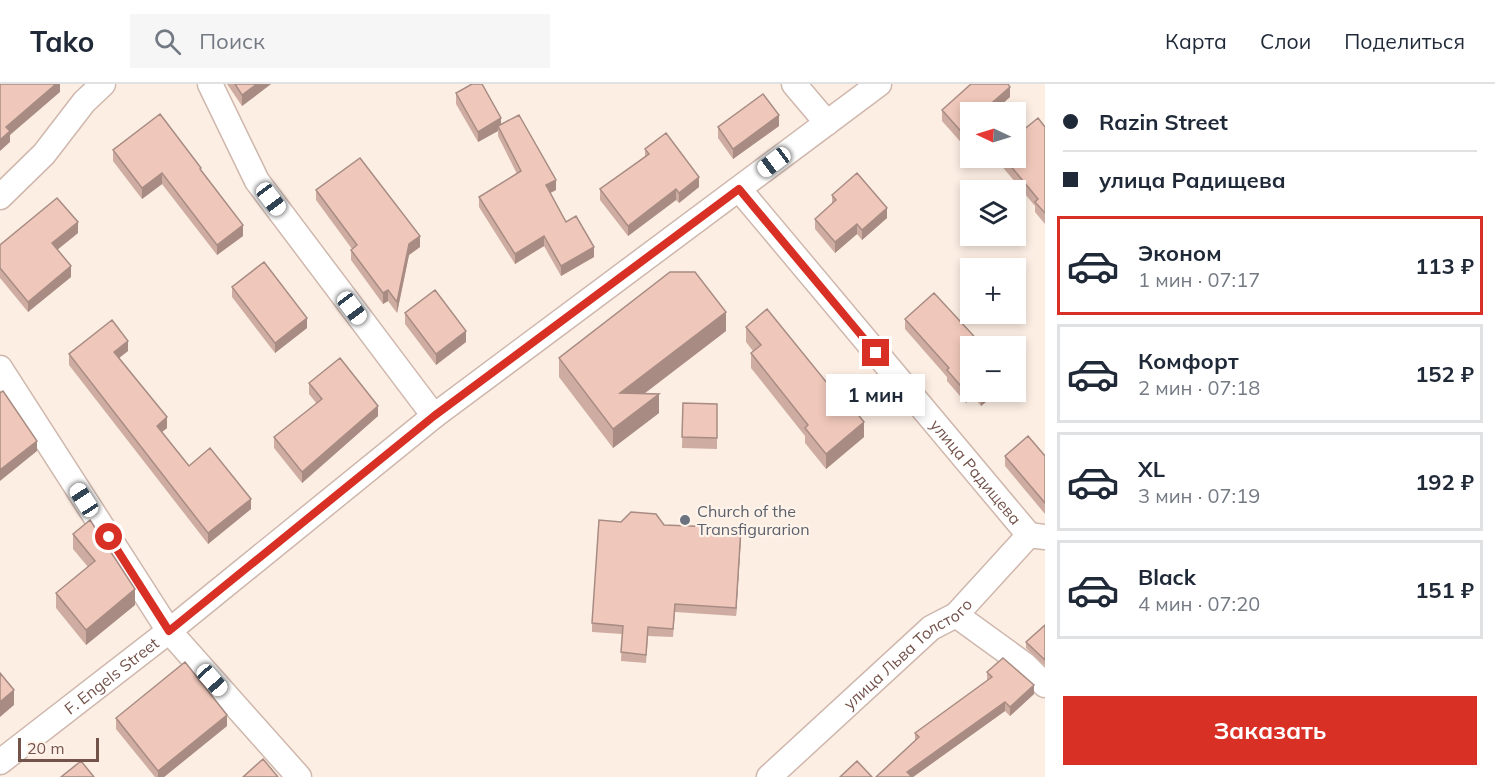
<!DOCTYPE html>
<html lang="ru">
<head>
<meta charset="utf-8">
<style>
	body { margin:0; font-family:Mulish,sans-serif; background:#f6f6f7; color:#1f2937; height:100vh; display:flex; flex-direction:column; font-size:22px; white-space:nowrap }
	* { box-sizing:border-box; margin:0 }
	p { font-size:20px; color:#747a83 }
	.icon { flex:none; width:33px; height:33px; fill:none; stroke:currentColor; stroke-width:2; stroke-linecap:round; stroke-linejoin:round }
	.map { position:relative; flex:1; overflow:hidden }
	.panel { display:flex; flex-direction:column; background:#fff; width:450px }
	.panel>* { flex:none }
	.hud { display:grid; align-content:center; height:132px; padding:0 18px; background:#fff }
	.needle { width:39px; rotate:274deg }
	.fabs { position:absolute; left:960px; top:18px; display:grid; gap:12px }
	.fabs a { display:grid; place-items:center; width:66px; height:66px; border-radius:0px; background:#fff; box-shadow:0 3px 9px #0003; font-size:30px }
	.scale { position:absolute; left:18px; bottom:15px; width:81px; box-sizing:border-box; padding-left:6px; border:3px solid #73524a; border-top:0; font-size:16px; line-height:21px; white-space:nowrap; color:#73524a; -webkit-text-stroke:4px #fff3e9; paint-order:stroke }
	.end { position:absolute; width:27px; height:27px; margin:-14px; border:8px solid #d93025; background:#fff; box-shadow:0 0 0 3px #fff }
	.from { border-radius:50% }
	.bubble { position:absolute; height:42px; border-radius:0px; background:#fff; box-shadow:0 3px 9px #0003; font-size:20px; font-weight:700; line-height:42px; text-align:center }
	.car { position:absolute; width:18px; height:36px; margin:-18px -9px; border-radius:8px; box-shadow:0 0 4px 2px #0007; background:linear-gradient(#fff 24%,#345 0 40%,#fff 0 76%,#345 0 86%,#fff 0) }
	.hud b { display:flex; align-items:center; gap:21px; height:57px; font-size:22px }
	.hud b+b { border-top:2px solid #e0e1e3 }
	.hud i { width:15px; height:15px; background:#1f2937 }
	ul { padding:0; list-style:none }
	li { display:flex; align-items:center; gap:18px; height:99px; margin:0 12px 9px; padding:0 6px; border:3px solid #e0e1e3; border-radius:0px }
	li div { flex:1 }
	li b { display:block; font-size:22px }
	li em { font-style:normal; font-weight:700 }
	li.current { border-color:#d93025 }
	li>.icon { width:54px; height:54px; stroke-width:1.5 }
	.primary-button { display:flex; gap:12px; margin-top:auto; padding:12px 18px }
	.primary-button a { flex:1; height:69px; border-radius:0px; background:#d93025; color:#fff; font-size:24px; font-weight:700; line-height:69px; text-align:center }
	header { display:flex; align-items:center; gap:36px; box-sizing:border-box; height:84px; padding:0 30px; background:#fff; border-bottom:2px solid #e0e1e3 }
	header strong { font-size:28px }
	nav { display:flex; gap:33px; margin-inline-start:auto; font-size:21px }
	.search { width:420px; height:54px; background:#f6f6f7; display:flex; align-items:center; gap:15px; box-sizing:border-box; padding:0 21px; border-radius:0px; color:#747a83; font-size:22px }
	main { display:flex; flex:1; min-height:0 }
	.map>svg:first-child { display:block }
</style>
</head>
<body>
<header>
<strong>Tako</strong>
<div class="search"><svg class="icon" aria-label="search" viewBox="0 0 24 24"><circle cx="10" cy="10" r="6"/><path d="M15 15l6 6"/></svg>Поиск</div>
<nav><a>Карта</a><a>Слои</a><a>Поделиться</a></nav>
</header>
<main>
<div class="map">
<svg width="1045" height="693" viewBox="0 0 1045 693">
	<rect width="100%" height="100%" fill="#fceee3"/>
	<g fill="none" stroke-linecap="round" stroke-linejoin="round">
		<defs>
			<g id="minor">
				<path d="M210,0L257,97L434,332"/>
				<path d="M794,0L827,39"/>
				<path id="s1" d="M739,105L1029,451"/>
				<path d="M0,113L44,70L84,18L103,0"/>
				<path d="M0,284L169,547L299,693"/>
				<path d="M956,531L1025,581L1045,601"/>
				<path id="s2" d="M0,678L169,547L434,332L879,0"/>
				<path id="s3" d="M769,693L931,544L956,531L1029,451L1045,453"/>
			</g>
		</defs>
		<use href="#minor" stroke="#cfb7ad" stroke-width="27"/>
		<use href="#minor" stroke="#fff" stroke-width="24"/>
	</g>
	<path fill="#ceaca1" d="M227,0H271L242,22Z
		M456,9L501,40L556,106L550,109L566,138L594,173L561,192L544,162L515,180L479,123V113L517,90L498,52V47L478,58L456,20Z
		M1010,13L993,28H970V60L966,64L942,37V26Z
		M779,42L733,75L718,54V43Z
		M1045,43V140L1035,128V122L995,74H1016Z
		M645,65L699,103L679,119L676,116L628,152L600,116V105L645,72Z
		M113,66L201,87L243,152L217,171L162,100L142,115L113,77Z
		M316,106L420,163L409,171L397,229L388,217L383,220L351,176V166L352,165L316,116Z
		M832,111L887,134L862,156L857,150L835,169L815,145V135L832,120Z
		M78,149L57,166L71,193L28,228L0,194V161Z
		M232,203L307,244L275,269L232,213Z
		M405,229L466,258L436,281L405,240Z
		M905,235L970,308H998L981,322L973,312L966,319L947,297V293L905,245Z
		M746,243L864,353L826,385L805,359V352L751,284V269L753,267L746,258Z
		M726,247L644,310L659,329L613,364L559,293V274Z
		M128,267L119,274L167,344L162,348L189,382L251,425L208,460L69,281V270Z
		M309,299L378,332L302,399L274,364V353L317,320L309,310Z
		M683,319L717,320V365L682,364Z
		M1005,372H1045V430L1005,382Z
		M664,441L741,452L736,532L675,528L673,553L648,552L646,579L621,577L622,550L592,548V539Z
		M73,450L135,521L86,561L56,524V509L88,483L73,465Z
		M1045,541V582L1026,564V558Z
		M987,588L1034,610L1010,632L1005,627L913,693H876L915,657V649L987,597Z
		M116,634L227,642L164,693H155L116,645Z"/>
	<path fill="#a88c83" d="M56,0H60V8L10,51V58L0,67V56L6,43Z
		M257,0H271L242,22V11Z
		M1010,3V13L993,28H987V23Z
		M779,31V42L733,75V65Z
		M501,34V45L498,42V47L478,58V48Z
		M970,49V60L966,64V53Z
		M162,89V100L142,115V104Z
		M699,93V103L679,119V109Z
		M556,96V106L546,111V101Z
		M676,105V116L628,152V142Z
		M887,124V134L862,156V146Z
		M78,138V149L52,170V159Z
		M857,140V150L835,169V158Z
		M243,141V152L217,171V161Z
		M420,152V163L409,171L397,229V218L409,160Z
		M544,152V162L515,180V170Z
		M594,163V173L561,192V182Z
		M71,182V193L28,228V218Z
		M388,206V217L383,220V209Z
		M726,228V247L620,328V309Z
		M307,234V244L275,269V259Z
		M466,247V258L436,281V270Z
		M128,257V267L114,278V268Z
		M970,304V308H973V312L966,319V308Z
		M986,308H998L981,322V311Z
		M659,310V329L613,364V345Z
		M378,322V332L302,399V388Z
		M167,333V344L157,352V342Z
		M864,338V353L826,385V370Z
		M37,357V367L0,397V386Z
		M251,415V425L208,460V449Z
		M741,444V452L736,532V524Z
		M135,505V521L86,561V546Z
		M1034,601V610L1010,632V623Z
		M14,606V621L0,633V618Z
		M1005,618V627L913,693H907V688Z
		M227,631V642L164,693H158V687Z"/>
	<path fill="#f0c8bb" stroke="#a88c83" stroke-width="1.5" d="M0,0H56L6,43L10,47L0,56Z
		M235,0H257L242,11Z
		M472,0H482L501,34L478,48L456,9Z
		M971,0H1008L1010,3L987,23L991,28H970V49L966,53L942,26Z
		M763,10L779,31L733,65L718,43Z
		M160,30L201,84L200,85L243,141L217,161L162,89L142,104L113,66Z
		M519,31L556,96L546,101L566,138L576,132L594,163L561,182L544,152L515,170L479,113L521,87L498,42Z
		M1038,34L1045,43V129L1035,118L1038,115L1004,74H1016V52Z
		M666,49L699,93L679,109L676,105L628,142L600,105L649,70L645,65Z
		M360,74L420,152L409,160L397,218L388,206L383,209L351,166L357,161L316,106Z
		M857,89L887,124L862,146L857,140L835,158L815,135L836,116L832,111Z
		M57,114L78,138L52,159L71,182L28,218L0,184V161Z
		M264,178L307,234L275,259L232,203Z
		M670,188H695L726,228L620,309L659,310L613,345L559,274Z
		M435,206L466,247L436,270L405,229Z
		M934,209L983,262H970V304L966,308L947,286L949,284L905,235Z
		M767,225L840,315L843,312L864,338L826,370L805,344L808,341L751,269L761,261L746,243Z
		M112,236L128,257L114,268L167,333L157,342L189,382L210,364L251,415L208,449L69,270Z
		M340,274L378,322L302,388L274,353L322,315L309,299Z
		M3,307L37,357L0,386V309Z
		M978,308H986L981,311Z
		M683,319L717,320V354L682,353Z
		M1028,352L1045,372V419L1005,372Z
		M631,428L656,430L664,441L741,444L736,524L675,520L673,545L648,543L646,571L621,568L623,542L592,539L599,436L621,438Z
		M90,436L135,505L86,546L56,509L95,477L73,450Z
		M1045,541V576L1026,558Z
		M1003,574L1034,601L1010,623L1005,618L907,688L912,693H876L919,653L915,649L992,593L987,588Z
		M185,578L227,631L158,687L116,634Z
		M0,589L14,606L0,618Z
		M263,675L278,693H243Z
		M81,677L94,693H61Z
		M857,677L872,693H840Z"/>
	<g fill="none" stroke-linecap="round" stroke-linejoin="round">
		<path stroke="#d93025" stroke-width="8" d="M109,453L169,547L434,332L739,105L876,269"/>
	</g>
	<circle fill="#6b7280" stroke="#fff3e9" stroke-width="2" cx="685" cy="436" r="6"/>
	<g text-anchor="middle" stroke-width="4.5" stroke-linejoin="round" paint-order="stroke">
		<g font-size="16" fill="#73524a" stroke="#fff3e9">
			<text dy="6" stroke="none"><textPath href="#s1" startOffset="369">улица Радищева</textPath></text>
			<text dy="6" stroke="none"><textPath href="#s3" startOffset="186">улица Льва Толстого</textPath></text>
			<text dy="6" stroke="none"><textPath href="#s2" startOffset="141">F. Engels Street</textPath></text>
		</g>
		<g font-size="16" fill="#5b616d" stroke="#fff3e9" text-anchor="start">
			<text x="697" y="433">Church of the<tspan x="697" dy="18">Transfigurarion</tspan></text>
		</g>
	</g>
</svg>
<div class="fabs">
<a><svg class="needle" viewBox="-14 -14 28 28"><path d="M0-13l5 13h-10z" fill="#e53935"/><path d="M0 13l5-13h-10z" fill="#747a83"/></svg></a>
<a><svg class="icon" aria-label="layers" viewBox="0 0 24 24"><path d="M12 4l9 5-9 5-9-5zM3 14l9 5 9-5"/></svg></a>
<a>+</a>
<a>−</a>
</div>
<div class="scale">20 m</div>
<i class="end from" style="left:109px;top:453px"></i>
<i class="end" style="left:876px;top:269px"></i>
<div class="bubble" style="left:826px;top:290px;width:99px">1 мин</div>
<i class="car" style="left:774px;top:78px;rotate:233deg"></i>
<i class="car" style="left:271px;top:115px;rotate:143deg"></i>
<i class="car" style="left:352px;top:224px;rotate:143deg"></i>
<i class="car" style="left:84px;top:416px;rotate:327deg"></i>
<i class="car" style="left:212px;top:596px;rotate:138deg"></i>
</div>
<section class="panel">
<div class="hud">
<b><i class="from"></i>Razin Street</b>
<b><i></i>улица Радищева</b>
</div>
<ul>
<li class="current"><svg class="icon" aria-label="car" viewBox="0 0 24 24"><path d="M5 17H2v-5l4-1 3-4h7l3 4 3 1v5h-3M9 17h6M6 11h13"/><circle cx="7" cy="17" r="2"/><circle cx="17" cy="17" r="2"/></svg><div><b>Эконом</b><p>1 мин · 07:17</p></div><em>113 ₽</em></li>
<li><svg class="icon" aria-label="car" viewBox="0 0 24 24"><path d="M5 17H2v-5l4-1 3-4h7l3 4 3 1v5h-3M9 17h6M6 11h13"/><circle cx="7" cy="17" r="2"/><circle cx="17" cy="17" r="2"/></svg><div><b>Комфорт</b><p>2 мин · 07:18</p></div><em>152 ₽</em></li>
<li><svg class="icon" aria-label="car" viewBox="0 0 24 24"><path d="M5 17H2v-5l4-1 3-4h7l3 4 3 1v5h-3M9 17h6M6 11h13"/><circle cx="7" cy="17" r="2"/><circle cx="17" cy="17" r="2"/></svg><div><b>XL</b><p>3 мин · 07:19</p></div><em>192 ₽</em></li>
<li><svg class="icon" aria-label="car" viewBox="0 0 24 24"><path d="M5 17H2v-5l4-1 3-4h7l3 4 3 1v5h-3M9 17h6M6 11h13"/><circle cx="7" cy="17" r="2"/><circle cx="17" cy="17" r="2"/></svg><div><b>Black</b><p>4 мин · 07:20</p></div><em>151 ₽</em></li>
</ul>
<div class="primary-button"><a>Заказать</a></div>
</section>
</main>
</body>
</html>
